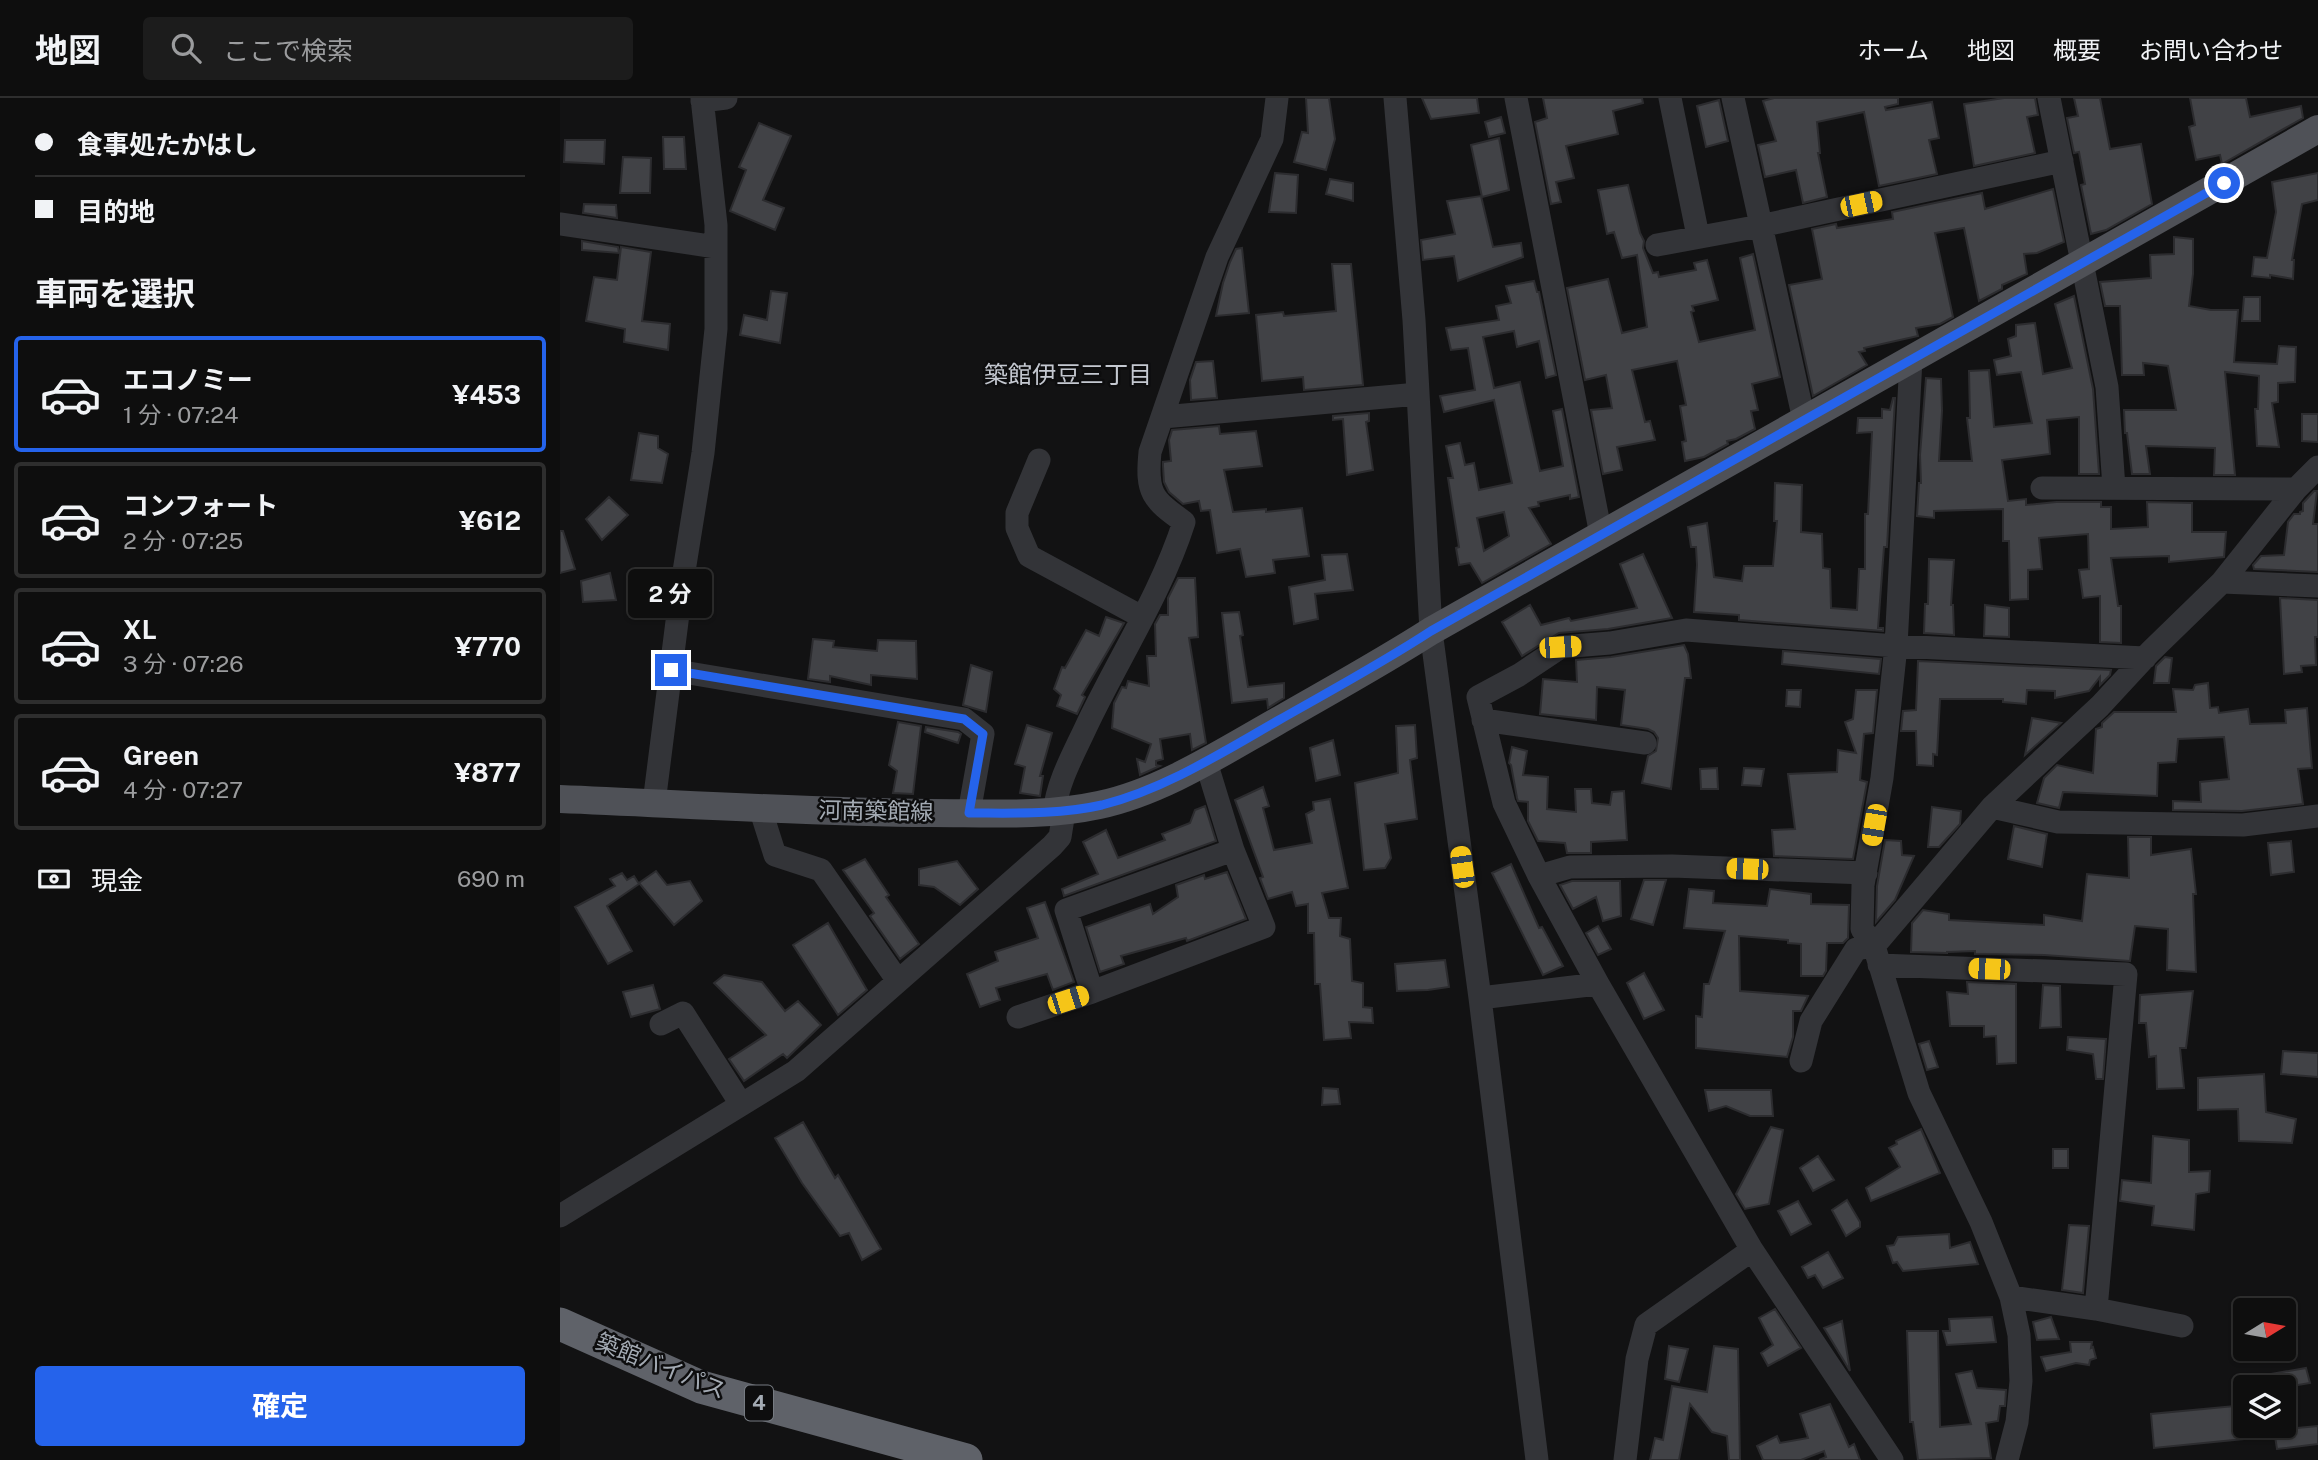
<!DOCTYPE html>
<html lang="ja">
<head>
<meta charset="utf-8">
<style>
	body { margin:0; font-family:"Public Sans","Noto Sans JP",sans-serif; background:#1c1c1c; color:#f1f3f6; height:100vh; display:flex; flex-direction:column; font-size:26px; white-space:nowrap }
	* { box-sizing:border-box; margin:0 }
	p { font-size:23px; color:#9b9c9e }
	.icon { flex:none; width:38px; height:38px; fill:none; stroke:currentColor; stroke-width:2; stroke-linecap:round; stroke-linejoin:round }
	.map { position:relative; flex:1; overflow:hidden }
	.details { display:flex; flex-direction:column; background:#0e0e0e; width:560px }
	.details>* { flex:none }
	.banner { display:grid; align-content:center; height:154px; padding:0 35px; background:#0e0e0e }
	.needle { width:46px; rotate:79deg }
	.buttons { position:absolute; left:1673px; top:1200px; display:grid; gap:14px }
	.buttons a { display:grid; place-items:center; width:63px; height:63px; border-radius:7px; background:#0e0e0e; box-shadow:0 2px 5px #0004,0 0 0 2px #2e2e2e; font-size:35px }
	.end { position:absolute; width:32px; height:32px; margin:-16px; border:9px solid #2563eb; background:#fff; box-shadow:0 0 0 4px #fff }
	.from { border-radius:50% }
	.bubble { position:absolute; height:49px; border-radius:7px; background:#0e0e0e; box-shadow:0 2px 5px #0004,0 0 0 2px #2e2e2e; font-size:23px; font-weight:700; line-height:49px; text-align:center }
	.car { position:absolute; width:21px; height:42px; margin:-21px -10px; border-radius:9px; box-shadow:0 0 5px 2px #0007; background:linear-gradient(#f5c518 24%,#345 0 40%,#f5c518 0 76%,#345 0 86%,#f5c518 0) }
	.banner b { display:flex; align-items:center; gap:24px; height:66px; font-size:26px }
	.banner b+b { border-top:2px solid #2e2e2e }
	.banner i { width:18px; height:18px; background:#f1f3f6 }
	ul { padding:0; list-style:none }
	li { display:flex; align-items:center; gap:21px; height:116px; margin:0 14px 10px; padding:0 21px; border:4px solid #2e2e2e; border-radius:7px }
	li div { flex:1 }
	li b { display:block; font-size:26px }
	li em { font-style:normal; font-weight:700 }
	li.selected { border-color:#2563eb }
	li>.icon { width:63px; height:63px; stroke-width:1.5 }
	h2 { padding:0 35px; font-size:32px; line-height:84px }
	.pay { display:flex; align-items:center; gap:18px; height:77px; padding:0 35px; font-size:26px }
	.pay p { margin-inline-start:auto }
	.button { display:flex; gap:14px; margin-top:auto; padding:14px 35px }
	.button a { flex:1; height:80px; border-radius:7px; background:#2563eb; color:#fff; font-size:28px; font-weight:700; line-height:80px; text-align:center }
	header { display:flex; align-items:center; gap:42px; box-sizing:border-box; height:98px; padding:0 35px; background:#0e0e0e; border-bottom:2px solid #2e2e2e }
	header strong { font-size:33px }
	nav { display:flex; gap:38px; margin-inline-start:auto; font-size:24px }
	.search { width:490px; height:63px; background:#1c1c1c; display:flex; align-items:center; gap:18px; box-sizing:border-box; padding:0 24px; border-radius:7px; color:#9b9c9e; font-size:26px }
	main { display:flex; flex:1; min-height:0 }
	.map>svg:first-child { display:block }
</style>
</head>
<body>
<header>
<strong>地図</strong>
<div class="search"><svg class="icon" aria-label="search" viewBox="0 0 24 24"><circle cx="10" cy="10" r="6"/><path d="M15 15l6 6"/></svg>ここで検索</div>
<nav><a>ホーム</a><a>地図</a><a>概要</a><a>お問い合わせ</a></nav>
</header>
<main>
<section class="details">
<div class="banner">
<b><i class="from"></i>食事処たかはし</b>
<b><i></i>目的地</b>
</div>
<h2>車両を選択</h2>
<ul>
<li class="selected"><svg class="icon" aria-label="car" viewBox="0 0 24 24"><path d="M5 17H2v-5l4-1 3-4h7l3 4 3 1v5h-3M9 17h6M6 11h13"/><circle cx="7" cy="17" r="2"/><circle cx="17" cy="17" r="2"/></svg><div><b>エコノミー</b><p>1 分 · 07:24</p></div><em>¥453</em></li>
<li><svg class="icon" aria-label="car" viewBox="0 0 24 24"><path d="M5 17H2v-5l4-1 3-4h7l3 4 3 1v5h-3M9 17h6M6 11h13"/><circle cx="7" cy="17" r="2"/><circle cx="17" cy="17" r="2"/></svg><div><b>コンフォート</b><p>2 分 · 07:25</p></div><em>¥612</em></li>
<li><svg class="icon" aria-label="car" viewBox="0 0 24 24"><path d="M5 17H2v-5l4-1 3-4h7l3 4 3 1v5h-3M9 17h6M6 11h13"/><circle cx="7" cy="17" r="2"/><circle cx="17" cy="17" r="2"/></svg><div><b>XL</b><p>3 分 · 07:26</p></div><em>¥770</em></li>
<li><svg class="icon" aria-label="car" viewBox="0 0 24 24"><path d="M5 17H2v-5l4-1 3-4h7l3 4 3 1v5h-3M9 17h6M6 11h13"/><circle cx="7" cy="17" r="2"/><circle cx="17" cy="17" r="2"/></svg><div><b>Green</b><p>4 分 · 07:27</p></div><em>¥877</em></li>
</ul>
<div class="pay"><svg class="icon" aria-label="cash" viewBox="0 0 24 24"><path d="M3 7h18v10H3z"/><circle cx="12" cy="12" r="2"/></svg>現金<p>690 m</p></div>
<div class="button"><a>確定</a></div>
</section>
<div class="map">
<svg width="1758" height="1362" viewBox="0 0 1758 1362">
	<rect width="100%" height="100%" fill="#121213"/>
	<path fill="#414246" stroke="#2c2c2f" stroke-width="2" fill-rule="evenodd" d="M746,0H769L775,41L766,72L734,64L742,34L748,35Z
		M862,0H917L919,15L871,21Z
		M983,0H1082L1083,5L1053,13L1058,36L1006,48L1014,80L996,84L1001,104L991,106L975,24L987,20Z
		M1214,0H1338V6L1325,9L1326,12L1372,4L1379,40L1369,42L1377,76L1319,88L1304,14L1257,24L1260,55H1258L1267,99L1243,105L1236,72L1205,79L1198,47L1216,43L1203,3Z
		M1444,0H1475L1478,17L1467,19L1475,55L1414,68L1404,6Z
		M1514,0H1540L1550,51L1581,46L1592,106L1546,132L1531,136L1521,87L1525,86L1519,54L1514,55L1507,20L1518,18Z
		M1630,0H1686L1690,19L1741,8L1743,20L1662,66L1660,57L1636,62L1629,29L1635,27Z
		M1159,2L1168,43L1146,49L1137,8Z
		M941,19L945,35L929,39L925,24Z
		M199,25L231,38L203,102L224,110L215,132L170,113L186,72L179,69Z
		M103,39H124L126,71H104Z
		M939,40L949,92L922,99L911,47Z
		M5,42H45L44,66L4,64Z
		M63,59L91,60L90,95H60Z
		M715,75L738,77L736,115L709,114Z
		M1758,75V102L1742,106L1732,162H1734L1733,181L1710,177V180L1692,178L1694,159L1707,160L1716,114L1712,84Z
		M770,81L793,85V103L766,96Z
		M1068,87L1080,135L1084,143L1083,150L1093,175L1098,174L1099,179L1136,172L1134,165L1147,162L1158,202L1132,208L1134,213L1131,214L1139,244L1195,232L1180,160L1193,156L1220,279L1192,286L1198,312L1191,313L1195,331L1176,341L1167,343L1168,346L1144,359L1125,363L1122,344L1126,343L1120,308L1126,307L1117,263L1072,272L1085,324L1090,323L1095,342L1057,349L1062,372L1043,376L1031,312L1052,310L1046,277L1025,282L1007,190L1048,181L1062,235L1087,229L1077,157L1062,160L1054,134L1047,136L1038,92Z
		M1493,91L1504,144L1477,155L1464,156L1467,176L1442,187V191L1419,203L1404,130L1375,135L1393,219L1380,226L1356,230L1358,238L1304,250L1305,253L1299,254L1307,267L1253,298L1229,187L1262,181L1252,131L1276,126L1277,130L1333,121L1332,114L1422,95L1425,111Z
		M921,98L933,149L961,145L963,159L898,183L894,158L863,162L861,142L895,136L887,103Z
		M24,106L56,107L57,120L23,115Z
		M1614,139L1633,141V176L1629,208L1651,212H1678L1674,264L1717,266L1719,248L1736,249L1735,284L1718,285V304L1712,305L1719,349L1697,348L1695,311H1698L1699,278L1665,274L1675,377H1654L1655,350L1586,348L1590,376H1572L1567,335H1565L1564,312H1616L1608,268L1583,265L1584,277H1562L1560,208H1545L1540,184L1591,180L1590,157L1614,156Z
		M22,143L58,149L59,155L22,152Z
		M61,149L91,154L82,223L110,226L108,252L64,244L65,231L26,223L34,179L57,182Z
		M682,150L689,215L656,218L663,185L670,164L676,151Z
		M772,166H791L803,287L744,292L743,279L702,283L696,217L723,214L724,218L776,213Z
		M974,183L977,194H979L996,277L986,280L979,243L957,249L954,233L923,239L934,290L960,284L980,373L1003,368L993,313L1002,311L1019,399L1010,401V397L978,404L979,408L969,410L991,446L922,485L910,465L899,467L896,450L899,449L888,380H893L886,348L900,345L905,367L914,365L919,392L952,385L934,302L884,314L880,298L915,292L908,250L891,252L886,230L939,222L936,208L951,205L946,188ZM944,414L949,438L924,453L917,420Z
		M211,193L227,195L220,245L180,237L184,217L207,222Z
		M1514,198L1533,291L1539,376H1519V319L1487,322L1490,356L1442,362L1448,403L1466,401V407L1496,404H1541V409H1551V431L1588,429L1587,404L1632,405V434H1666L1664,459L1609,464V458L1551,460L1558,508H1561V545L1540,544V498L1523,500L1519,472L1529,471L1528,436L1479,440L1482,471L1468,472V501L1450,502L1449,443H1443V411L1374,413V420L1357,418L1359,385H1361L1360,357L1366,280L1381,281L1382,313L1379,363H1412L1407,320H1410L1409,273L1429,272L1434,329L1472,325L1461,274L1437,277L1434,262L1451,258L1448,241L1456,238V227L1475,225L1483,276L1512,270L1495,206Z
		M1684,199H1700V223H1682Z
		M653,263L657,300L631,302L630,282L636,264Z
		M1333,300H1335L1327,449H1324L1318,530H1323V533L1179,522V517L1134,514L1137,467L1136,449H1131L1128,429L1147,425L1154,479L1182,483L1184,468H1213L1217,423H1214L1215,385L1242,387L1241,434L1262,436L1263,470L1270,471L1271,510L1297,512L1299,471H1305V416H1308L1312,334L1297,335L1298,320H1322V311L1330,312Z
		M809,315V323L806,324L813,372L787,377L783,321L773,322V318Z
		M1742,316H1758V344L1742,343Z
		M659,328L660,336L696,333L702,368L664,372L673,414L706,411V414L742,410L749,458L713,462L715,475L686,479L680,451L657,455L650,412L641,413L639,403L623,406L609,394L604,384L603,368V364L611,363L609,342L612,332Z
		M79,335L98,338V350L108,356L102,385L71,382Z
		M1754,393H1757L1753,426H1758V474L1694,471L1693,467L1701,458L1724,457L1728,424L1734,416H1740V414L1743,413V405Z
		M49,399L68,417L42,442L26,421Z
		M0,433H3L15,471L0,475Z
		M787,456L793,492L755,496L758,521L734,526L729,489L765,482L762,457Z
		M1083,456L1112,520L1048,531L999,535L962,558L942,524L970,507L981,527L1009,520L1011,523L1077,510L1060,466Z
		M1369,461L1394,462L1391,507H1393L1394,537L1364,535L1365,506H1368Z
		M50,475L56,502L23,504L21,483Z
		M618,480H635L638,539L629,540L646,645L632,652L630,636L600,641L603,661L596,663V667L600,668L580,677L577,661L585,664L591,646L552,630L554,605L562,589L566,590L568,583L589,588L587,558H596L595,526L600,517H608V500Z
		M1720,500L1758,502V539H1755L1756,567L1741,568L1742,574L1724,576Z
		M1425,507L1449,510V539L1424,538Z
		M679,514L683,537L680,538L688,589L724,585V600L708,610L707,601L672,605L662,515Z
		M546,519L564,525L522,597L525,599L517,616L497,608L501,597L494,591L502,569L505,570L526,532L539,538Z
		M253,541L274,543L273,549L317,553L318,542L356,543L357,581L311,577V587L270,578V584L248,581Z
		M1124,547L1128,556L1131,580H1125L1111,691L1082,685L1088,658L1096,653L1098,640L1094,634L1088,631L1061,627L1065,592L1037,589L1036,622L980,616L983,581L1017,584L1016,562L1051,559Z
		M1223,553L1321,561L1319,576L1222,566Z
		M1605,559L1612,560L1609,585H1594L1596,568Z
		M1358,563L1551,572L1550,577L1540,587V579L1529,593L1495,600V593L1467,592L1466,606L1443,604V601H1380L1377,657L1373,656V668L1357,667L1356,633H1341L1343,613L1356,612Z
		M411,567L432,574L426,614L403,607Z
		M1648,585L1650,610L1658,609L1659,615L1688,611L1690,626L1726,625L1725,612L1747,610L1752,670L1738,671L1743,706L1682,713L1613,712V703L1641,704L1640,684L1669,681L1664,639L1618,641L1616,664L1598,665L1597,698L1503,694L1499,710L1477,705L1484,680L1497,667L1533,675L1536,631L1542,629V625L1554,614H1616L1613,591L1633,592L1635,587Z
		M1227,592H1241L1240,609L1226,608Z
		M1296,592H1317L1313,635L1304,636L1300,682L1307,684L1293,761L1214,758L1212,732L1235,731L1228,676L1277,674L1278,652L1296,655L1285,624L1293,621Z
		M1472,620L1501,625L1465,657Z
		M338,624L361,628L353,696L333,695L337,673L329,667Z
		M467,627L492,635L480,678H483L480,698L460,695L465,669L455,666Z
		M855,627L857,660L850,662L857,721L825,726L831,760L825,770L804,772L795,685L838,675L836,628Z
		M366,629L398,634L401,636L398,645L365,634Z
		M773,642L780,677L756,683L750,650Z
		M952,649L967,653L963,677L988,679L987,711L1016,714L1015,691H1031L1032,705L1050,707L1052,694L1064,693L1067,742L1031,744V755H1007L1005,745L978,743L968,723V704L958,703L957,700L951,667L949,665Z
		M1157,670L1158,691H1141L1140,671Z
		M1184,670L1204,671L1201,688L1182,687Z
		M703,689L709,708L703,710L714,752L752,745L746,716L754,712L753,704L770,701L788,790L762,795L769,820H781L780,838L790,841L792,883L803,885V909L812,910L813,925L789,924L791,940L764,942L760,886H755L754,835H748V806L736,808L732,794L708,801L700,780L703,779L675,702Z
		M645,708L656,743L504,798L502,791L538,776L523,744L546,732L558,760L605,742L602,736L630,725L635,712Z
		M1372,709L1401,713L1400,726L1379,749H1368Z
		M1454,728L1487,736L1482,769L1448,761Z
		M1568,739H1591V757L1631,751L1636,796H1633L1636,874L1607,872L1608,831L1575,828L1570,863L1484,857L1415,856V853L1387,854V855L1351,854L1352,825L1363,812L1389,816V822L1484,827V817L1522,823L1527,776L1569,780Z
		M1325,742L1341,743L1342,757L1354,758L1335,802L1316,824L1317,788Z
		M1731,743L1734,774L1711,777L1708,745Z
		M305,761L329,797L326,799L359,846L340,861L310,818L314,815L283,772Z
		M397,763L418,791L400,807L374,789L359,787V771Z
		M951,766L979,830L982,829L1003,868L983,877L932,775Z
		M96,773L107,787L130,783L142,803L114,827L79,785Z
		M667,774L686,821L627,843L626,840L561,858L564,866L540,874L526,829L590,806L593,816L618,799L616,787L644,777L645,781Z
		M62,775L67,782L74,778L79,786L47,808L72,853L48,866L15,809L55,788L50,781Z
		M1084,782H1106L1093,827L1071,821Z
		M1012,783H1060L1061,818L1043,823L1036,799L1013,811L1000,787Z
		M1129,791L1154,793L1153,805L1207,808L1210,791L1251,796V806L1289,807L1288,840L1283,845H1267L1266,873L1263,878H1241V846L1228,845V842L1179,838L1180,893L1248,898L1241,913H1233V939L1227,959L1136,950V918L1142,919L1144,886H1149L1165,833L1124,830Z
		M485,804L514,884L493,892L487,876L436,890L440,902L420,909L407,876L438,863L435,854L478,840L467,810Z
		M268,825L307,892L278,917L233,847Z
		M1038,828L1051,851L1038,857L1026,835Z
		M885,862L889,889L868,892L837,893L835,866Z
		M1084,875L1104,912L1084,921L1067,885Z
		M164,877L202,884L225,913L238,903L261,927L227,960L223,956L184,983L169,961L206,937L154,885Z
		M1407,884L1456,886V965L1437,966L1436,938L1424,939V928H1390L1387,894L1408,896Z
		M93,887L100,911L71,919L63,894Z
		M1483,887L1500,888L1501,929L1480,930Z
		M1633,893L1626,950H1620L1624,990L1597,991L1596,958L1589,959L1586,925H1579L1580,897Z
		M1508,939L1546,941L1543,981H1536L1533,956L1507,952Z
		M1369,943L1378,969L1367,972L1359,946Z
		M1723,953L1758,955V979L1721,976Z
		M1704,976L1706,1014L1736,1021L1732,1045L1679,1043L1678,1011L1638,1012V980Z
		M763,990L778,991L780,1006L762,1007Z
		M1145,992H1211L1213,1018H1190L1166,1008L1149,1013Z
		M243,1024L275,1080L278,1077L321,1151L302,1162L289,1135L280,1138L242,1085L215,1040Z
		M1211,1029L1223,1032L1209,1106L1185,1111L1176,1096Z
		M1361,1031L1380,1075L1311,1103L1306,1090L1340,1069L1329,1050L1337,1046L1336,1043Z
		M1593,1038L1629,1042V1074L1650,1073L1649,1094L1636,1096L1634,1132L1592,1127L1594,1108L1560,1103L1562,1082L1591,1085Z
		M1493,1051H1508V1070H1493Z
		M1258,1058L1274,1082L1253,1093L1240,1070Z
		M1287,1102L1300,1124V1129L1286,1138L1272,1112Z
		M1238,1103L1251,1126L1231,1137L1218,1113Z
		M1509,1127L1529,1128L1523,1195L1502,1192Z
		M1389,1136L1390,1150L1410,1144L1418,1166L1343,1173L1337,1164L1333,1165L1327,1148L1334,1147L1338,1139Z
		M1268,1154L1283,1180L1263,1190L1255,1177L1248,1180L1242,1169Z
		M1215,1211L1241,1250L1208,1268L1201,1255L1213,1247L1199,1220Z
		M1432,1219L1436,1244L1387,1247L1383,1233H1390L1389,1221Z
		M1491,1219L1499,1241L1477,1242L1473,1224Z
		M1282,1223L1290,1273L1264,1230Z
		M1347,1233H1378L1380,1329L1411,1326L1396,1276L1412,1273L1417,1290L1446,1292L1445,1308H1440L1438,1323L1426,1325L1431,1360L1358,1362L1353,1324H1350Z
		M1510,1244H1532L1531,1250L1533,1249L1536,1260L1530,1262L1529,1267L1516,1265L1486,1273L1481,1259L1511,1254Z
		M1109,1248L1128,1251L1119,1284L1105,1281Z
		M1154,1248L1178,1251L1180,1362H1169L1167,1338L1152,1334L1130,1306L1119,1362H1090L1095,1340L1103,1342L1112,1288L1147,1294Z
		M1746,1270L1750,1285L1720,1290H1677L1676,1282Z
		M1270,1306L1289,1349L1294,1346L1300,1362H1259L1266,1359L1264,1353L1241,1362H1203L1197,1348L1217,1338L1220,1345L1248,1340L1240,1316Z
		M1685,1307V1328H1713L1714,1338L1594,1350L1591,1316Z
		M1758,1328V1346L1717,1351L1714,1332Z"/>
	<g fill="none" stroke-linecap="round" stroke-linejoin="round">
		<path stroke="#333438" stroke-width="23" d="M835,0L854,222L871,533L920,900L977,1362
			M956,0L1041,437
			M1110,0L1138,138
			M1173,0L1244,322
			M1489,0L1547,289L1554,390
			M142,3L166,0
			M0,126L156,149
			M1097,147L1200,128L1502,63
			M603,319L858,296
			M479,362L457,415V430L469,458L582,519
			M1482,390L1736,391
			M1662,484L1758,488
			M111,572L404,621L423,636L409,715
			M923,622L1085,645
			M94,705L121,492L143,355L156,231V127L142,0
			M1432,709L1498,724L1683,727L1758,718
			M200,710L215,757L261,772L338,883
			M494,714C498,683 513,657 526,629C558,561 601,496 624,424C592,401 586,395 590,354L657,159L712,41L717,0
			M979,778L1010,769L1112,768L1306,775
			M1319,867L1566,876L1536,1211
			M532,894L506,812L673,752
			M920,900L1038,886
			M458,919L532,894L704,829L673,752L646,664
			M101,926L123,915L181,1006
			M1241,963L1251,923L1296,851L1314,848L1302,831L1303,787L1322,680L1336,548L1351,261
			M0,1118L236,973L492,748L500,739L504,714
			M1192,1152L1332,1362
			M1451,1199L1536,1211L1622,1228
			M1065,1362L1077,1261L1086,1227L1192,1152L1038,886L979,778L944,705L918,599L959,577L1001,549L1050,545L1126,532L1336,548L1585,560
			M1447,1362L1457,1324L1461,1283L1459,1237L1451,1199L1421,1124L1359,995L1314,848L1432,709L1540,608L1590,554L1662,484L1736,391L1758,369"/>
		<path stroke="#4f5157" stroke-width="28" d="M0,701C123,706 247,714 370,715C426,715 484,719 539,707C601,694 661,655 716,624C768,594 821,565 871,533L1758,31"/>
		<path stroke="#5f6269" stroke-width="33" d="M0,1226L141,1289L406,1362"/>
	</g>
	<g fill="none" stroke-linecap="round" stroke-linejoin="round">
		<path stroke="#2563eb" stroke-width="9" d="M111,572L404,621L423,636L409,715C453,715 498,717 542,707C605,691 663,654 719,622C770,593 822,565 871,533L1664,85"/>
	</g>
	<g text-anchor="middle" stroke-width="5" stroke-linejoin="round" paint-order="stroke">
		<rect fill="#0d0d0e" stroke="#767b82" stroke-width="2" x="185" y="1287.5" width="28" height="35" rx="5"/>
		<g font-size="21" font-weight="bold" fill="#a3aab3">
			<text x="199" y="1312">4</text>
		</g>
		<g font-size="23" fill="#a3aab3" stroke="#0d0d0e">
			<text transform="translate(316 713) rotate(1)" y="8">河南築館線</text>
			<text transform="translate(101 1268) rotate(22)" y="8">築館バイパス</text>
		</g>
		<g font-size="24" fill="#c4c8d0" stroke="#0d0d0e">
			<text x="508" y="285">築館伊豆三丁目</text>
		</g>
	</g>
</svg>
<div class="buttons">
<a><svg class="needle" viewBox="-14 -14 28 28"><path d="M0-13l5 13h-10z" fill="#e53935"/><path d="M0 13l5-13h-10z" fill="#9b9c9e"/></svg></a>
<a><svg class="icon" aria-label="layers" viewBox="0 0 24 24"><path d="M12 4l9 5-9 5-9-5zM3 14l9 5 9-5"/></svg></a>
</div>
<i class="end from" style="left:1664px;top:85px"></i>
<i class="end" style="left:111px;top:572px"></i>
<div class="bubble" style="left:68px;top:471px;width:84px">2 分</div>
<i class="car" style="left:1301px;top:106px;rotate:78deg"></i>
<i class="car" style="left:1000px;top:549px;rotate:86deg"></i>
<i class="car" style="left:1314px;top:727px;rotate:190deg"></i>
<i class="car" style="left:902px;top:769px;rotate:352deg"></i>
<i class="car" style="left:1187px;top:771px;rotate:272deg"></i>
<i class="car" style="left:1429px;top:871px;rotate:272deg"></i>
<i class="car" style="left:508px;top:902px;rotate:72deg"></i>
</div>
</main>
</body>
</html>
